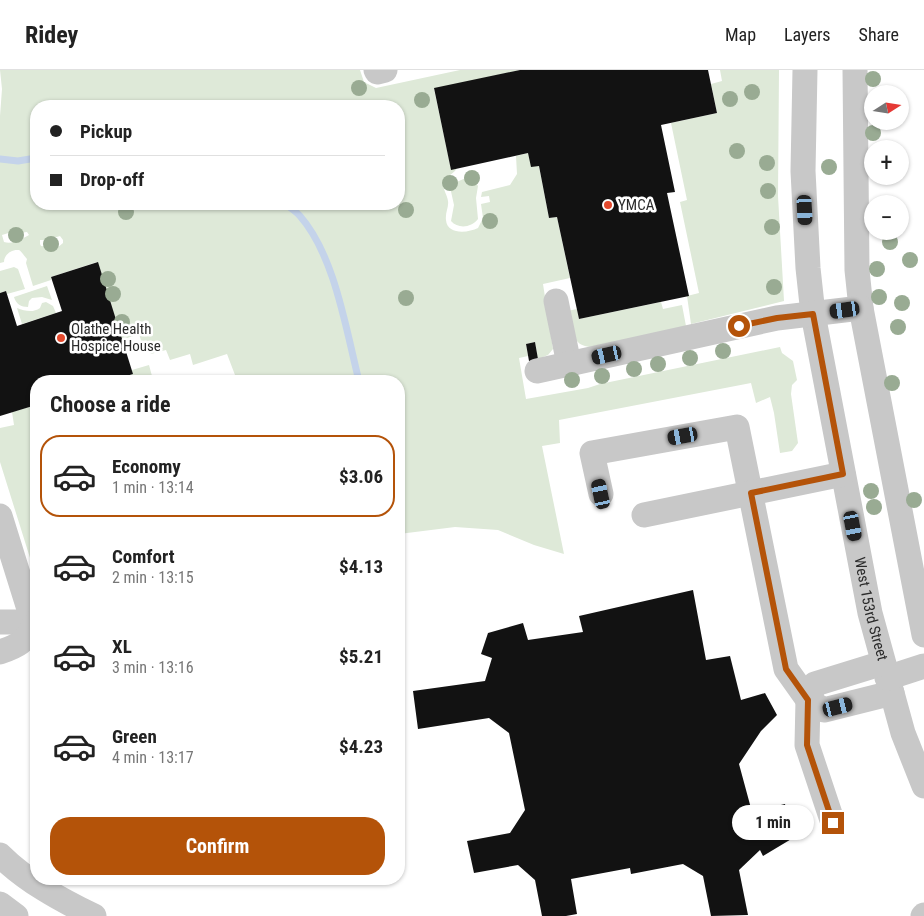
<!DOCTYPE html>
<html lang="en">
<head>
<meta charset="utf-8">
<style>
	body { margin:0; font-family:"Roboto Condensed",sans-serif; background:#f2f2f2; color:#222; height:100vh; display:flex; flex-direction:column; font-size:19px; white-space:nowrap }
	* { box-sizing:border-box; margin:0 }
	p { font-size:16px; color:#767676 }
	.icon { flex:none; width:28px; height:28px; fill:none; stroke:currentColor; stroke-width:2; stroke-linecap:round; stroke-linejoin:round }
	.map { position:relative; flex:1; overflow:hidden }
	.sheet { position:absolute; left:30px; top:305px; width:375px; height:510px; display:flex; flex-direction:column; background:#fff; border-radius:20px; box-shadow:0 1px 4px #0004 }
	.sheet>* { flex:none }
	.hud { position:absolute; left:30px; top:30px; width:375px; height:110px; border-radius:20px; box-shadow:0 1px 4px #0004; display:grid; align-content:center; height:110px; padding:0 20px; background:#fff }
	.needle { width:32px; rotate:78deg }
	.tools { position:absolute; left:864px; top:15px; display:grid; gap:10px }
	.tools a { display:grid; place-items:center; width:45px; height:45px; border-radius:50%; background:#fff; box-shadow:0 1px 4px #0004; font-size:25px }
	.end { position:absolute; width:22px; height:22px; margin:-11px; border:6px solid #b45309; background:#fff; box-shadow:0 0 0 2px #fff }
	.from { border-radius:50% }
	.bubble { position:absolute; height:35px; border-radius:18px; background:#fff; box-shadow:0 1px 4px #0004; font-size:16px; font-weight:700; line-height:35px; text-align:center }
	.car { position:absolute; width:15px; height:30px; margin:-15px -8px; border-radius:6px; box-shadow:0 0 4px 1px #0007; background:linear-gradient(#222 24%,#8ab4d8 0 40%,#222 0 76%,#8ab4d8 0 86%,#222 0) }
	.hud b { display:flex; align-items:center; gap:18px; height:48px; font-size:19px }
	.hud b+b { border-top:1px solid #e0e0e0 }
	.hud i { width:12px; height:12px; background:#222 }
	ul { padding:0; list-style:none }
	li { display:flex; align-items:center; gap:15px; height:82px; margin:0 10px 8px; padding:0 10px; border:2px solid transparent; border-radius:20px }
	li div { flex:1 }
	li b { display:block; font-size:19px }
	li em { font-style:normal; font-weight:700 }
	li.selected { border-color:#b45309 }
	li>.icon { width:45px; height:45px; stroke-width:1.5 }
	h2 { padding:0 20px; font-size:22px; line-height:60px }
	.cta { display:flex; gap:10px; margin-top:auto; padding:10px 20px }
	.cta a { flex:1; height:58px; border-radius:20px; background:#b45309; color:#fff; font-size:20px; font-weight:700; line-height:58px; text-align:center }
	header { display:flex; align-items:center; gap:30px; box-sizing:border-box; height:70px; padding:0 25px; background:#fff; border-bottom:1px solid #e0e0e0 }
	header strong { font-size:24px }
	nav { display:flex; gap:28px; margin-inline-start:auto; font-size:18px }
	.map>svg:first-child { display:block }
</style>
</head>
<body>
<header>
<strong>Ridey</strong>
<nav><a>Map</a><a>Layers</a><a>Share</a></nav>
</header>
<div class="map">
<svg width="924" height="846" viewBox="0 0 924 846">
	<rect width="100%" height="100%" fill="#fff"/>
	<path fill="#dee9d8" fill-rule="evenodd" d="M0,0H360L364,12L376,18L460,0H520L434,19L451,99L457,98C454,104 447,105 444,112C442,119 447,124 448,131C449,137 445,143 446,150C447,165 468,163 478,158L483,148L481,134L490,132L489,126L481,127L482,122L510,115L517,104L516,86L536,81L549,148L557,147L570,208L543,214L553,279L548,285L538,289L535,272L526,274L528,286L519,288L526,329L588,318L600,314L780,277L782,283L793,291L797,310L792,315L791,324L798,373L792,381L780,383L774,343L770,327L756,333L751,313L559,350L560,373L542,376L564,484L534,475L498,460L455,457L399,464V311H241L239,306L235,305L227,284L193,295L190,284L170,290L166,280L151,284L149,279L144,280L139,264L122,270L97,192L51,207V210L33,216L26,193L27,189C25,187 21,181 19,180C11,179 4,185 4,192L0,193V46L2,19ZM36,36H399V134H36ZM15,161L19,163L27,162L29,165C22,169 12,175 4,172L2,165ZM60,166L63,170V173L57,178L41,176L40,174V170H47Z
		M720,0H779L778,126L784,231L691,254L687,226L699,223L680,132L687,130L671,53L717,43L711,14L722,11Z
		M466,108L476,113L478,116L476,128L478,149C471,158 458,159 451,151L454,135L450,117L454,113Z
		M14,197L18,199L25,219L7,224L6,221L0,223V201Z
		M47,216L52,230L42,227L32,228L29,231L28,237C21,237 16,234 14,227Z
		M46,232L53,236L56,243L22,254L17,238C25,241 33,243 40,238L42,233Z
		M661,232L663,239L682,235L686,256L592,277C571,277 571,257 567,241L577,239L579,249Z
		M149,295L152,306L135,311H110L132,304V300Z
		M36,335V507L0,392V358L14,355L12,342Z"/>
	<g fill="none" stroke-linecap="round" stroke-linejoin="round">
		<path stroke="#c4d3ea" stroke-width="7" d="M0,89L18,91L36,88
			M286,134C290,138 296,141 300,146C335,186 346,260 359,311"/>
	</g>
	<path fill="#121212" d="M520,0H708L717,43L661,55L675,122L667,123L689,226L579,249L557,147L549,148L539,96L531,97L528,83L451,100L434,18Z
		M98,192L133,304L110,311H36V335L0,346V223L6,221L17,256L62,241L51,207Z
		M535,272L538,289L529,291L526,274Z
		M693,520L706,590L730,586L741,630L765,623L777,645L761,661L739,694L752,742L785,734L793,768L763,786L760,780L739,800L748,845L711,846L703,806L683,794L631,804L630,798L571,809L577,844L566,846H542L535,810L518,795L474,803L467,771L510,763L525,740L509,663L489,648L418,659L413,621L485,611L492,588L481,584L488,563L523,553L528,570L583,562L579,546Z"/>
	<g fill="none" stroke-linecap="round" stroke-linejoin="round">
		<g stroke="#c8c8c8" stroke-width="25">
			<path d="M376,0L377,2L385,0"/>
			<path id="s1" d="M805,0L803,101L808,198L813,244L870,543L903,663L924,716"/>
			<path d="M855,0L857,200L861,238L924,565"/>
			<path d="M556,231L569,294"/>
			<path d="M537,301L777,248L861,238"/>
			<path d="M601,424L592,383L737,357L786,599L808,630L824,640L892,623"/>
			<path d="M644,445L843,404"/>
			<path d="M0,446L34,555"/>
			<path d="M0,552H19L34,555H36"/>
			<path d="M0,582C18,576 25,572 34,555"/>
			<path d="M887,608L924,596"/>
			<path d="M833,753L807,675L808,630L815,614L883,593"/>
			<path d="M0,785C26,811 61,830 94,846"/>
			<path d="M0,834L16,846"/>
			<path d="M923,846L924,845"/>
		</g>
	</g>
	<g fill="#99ab93">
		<circle cx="873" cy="9" r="8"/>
		<circle cx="359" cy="18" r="8"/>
		<circle cx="752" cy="22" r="8"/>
		<circle cx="730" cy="29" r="8"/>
		<circle cx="422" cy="30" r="8"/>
		<circle cx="873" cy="63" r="8"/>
		<circle cx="737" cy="81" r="8"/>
		<circle cx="767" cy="93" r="8"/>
		<circle cx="829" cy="97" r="8"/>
		<circle cx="472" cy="108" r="8"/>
		<circle cx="450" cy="113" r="8"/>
		<circle cx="768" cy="121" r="8"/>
		<circle cx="406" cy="140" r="8"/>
		<circle cx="126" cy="142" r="8"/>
		<circle cx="490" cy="151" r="8"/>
		<circle cx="772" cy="157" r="8"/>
		<circle cx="16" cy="165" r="8"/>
		<circle cx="890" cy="172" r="8"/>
		<circle cx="51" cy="174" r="8"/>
		<circle cx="910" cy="190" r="8"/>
		<circle cx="877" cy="199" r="8"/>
		<circle cx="108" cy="209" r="8"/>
		<circle cx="774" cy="217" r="8"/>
		<circle cx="113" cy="224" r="8"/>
		<circle cx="879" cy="227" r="8"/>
		<circle cx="406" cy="228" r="8"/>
		<circle cx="902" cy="233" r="8"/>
		<circle cx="122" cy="252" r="8"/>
		<circle cx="898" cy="257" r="8"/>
		<circle cx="723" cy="281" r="8"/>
		<circle cx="690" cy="288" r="8"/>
		<circle cx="658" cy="294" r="8"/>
		<circle cx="634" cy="299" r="8"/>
		<circle cx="602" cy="306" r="8"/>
		<circle cx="572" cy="310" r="8"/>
		<circle cx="892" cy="313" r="8"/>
		<circle cx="871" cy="421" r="8"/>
		<circle cx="914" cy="430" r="8"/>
		<circle cx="874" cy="437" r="8"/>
	</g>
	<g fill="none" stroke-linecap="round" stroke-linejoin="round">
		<path stroke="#b45309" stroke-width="6" d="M739,256L777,248L813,244L843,404L751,423L786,599L808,630L807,675L833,753"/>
	</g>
	<g fill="#e3492d" stroke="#fff" stroke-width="2">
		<circle cx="608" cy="135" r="5"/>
		<circle cx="61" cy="268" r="5"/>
	</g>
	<g text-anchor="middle" stroke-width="5" stroke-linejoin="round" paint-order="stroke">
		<g font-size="15" fill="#2b2b2b" stroke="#fff" text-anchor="start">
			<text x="618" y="140">YMCA</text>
			<text x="71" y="264">Olathe Health<tspan x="71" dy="17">Hospice House</tspan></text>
		</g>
		<g font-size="15" fill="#2b2b2b" stroke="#fff">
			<text dy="5" stroke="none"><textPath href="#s1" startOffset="545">West 153rd Street</textPath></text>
		</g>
	</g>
</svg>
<div class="tools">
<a><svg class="needle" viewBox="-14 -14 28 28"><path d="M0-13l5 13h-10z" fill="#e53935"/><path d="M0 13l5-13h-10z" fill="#767676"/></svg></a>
<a>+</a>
<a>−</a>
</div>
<i class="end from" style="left:739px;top:256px"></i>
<i class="end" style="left:833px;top:753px"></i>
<div class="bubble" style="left:732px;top:735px;width:82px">1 min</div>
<i class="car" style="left:805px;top:140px;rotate:177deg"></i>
<i class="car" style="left:845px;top:240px;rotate:262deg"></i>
<i class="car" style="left:607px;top:285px;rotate:257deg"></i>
<i class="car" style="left:683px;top:366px;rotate:260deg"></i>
<i class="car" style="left:601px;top:424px;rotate:348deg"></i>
<i class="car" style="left:853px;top:456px;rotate:169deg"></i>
<i class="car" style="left:838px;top:637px;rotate:76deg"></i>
<div class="hud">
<b><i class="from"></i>Pickup</b>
<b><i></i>Drop-off</b>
</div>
<section class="sheet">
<h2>Choose a ride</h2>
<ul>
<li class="selected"><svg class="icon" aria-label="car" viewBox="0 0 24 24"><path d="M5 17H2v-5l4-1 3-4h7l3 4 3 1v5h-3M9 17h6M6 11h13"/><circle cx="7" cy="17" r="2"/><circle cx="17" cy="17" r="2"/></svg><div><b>Economy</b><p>1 min · 13:14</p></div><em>$3.06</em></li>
<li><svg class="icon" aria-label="car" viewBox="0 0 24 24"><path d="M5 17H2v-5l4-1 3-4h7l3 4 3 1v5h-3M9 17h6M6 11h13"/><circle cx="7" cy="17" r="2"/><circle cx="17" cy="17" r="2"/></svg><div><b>Comfort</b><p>2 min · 13:15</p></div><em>$4.13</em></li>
<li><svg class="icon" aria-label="car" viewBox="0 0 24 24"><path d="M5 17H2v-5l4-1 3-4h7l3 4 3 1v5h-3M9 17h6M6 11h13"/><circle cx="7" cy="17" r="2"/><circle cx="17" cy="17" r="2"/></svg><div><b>XL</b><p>3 min · 13:16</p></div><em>$5.21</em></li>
<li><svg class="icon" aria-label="car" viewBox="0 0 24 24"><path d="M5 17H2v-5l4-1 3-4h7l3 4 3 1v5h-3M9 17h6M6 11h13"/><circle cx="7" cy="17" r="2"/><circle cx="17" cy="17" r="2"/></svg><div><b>Green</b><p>4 min · 13:17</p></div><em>$4.23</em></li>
</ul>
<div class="cta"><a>Confirm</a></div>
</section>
</div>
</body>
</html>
